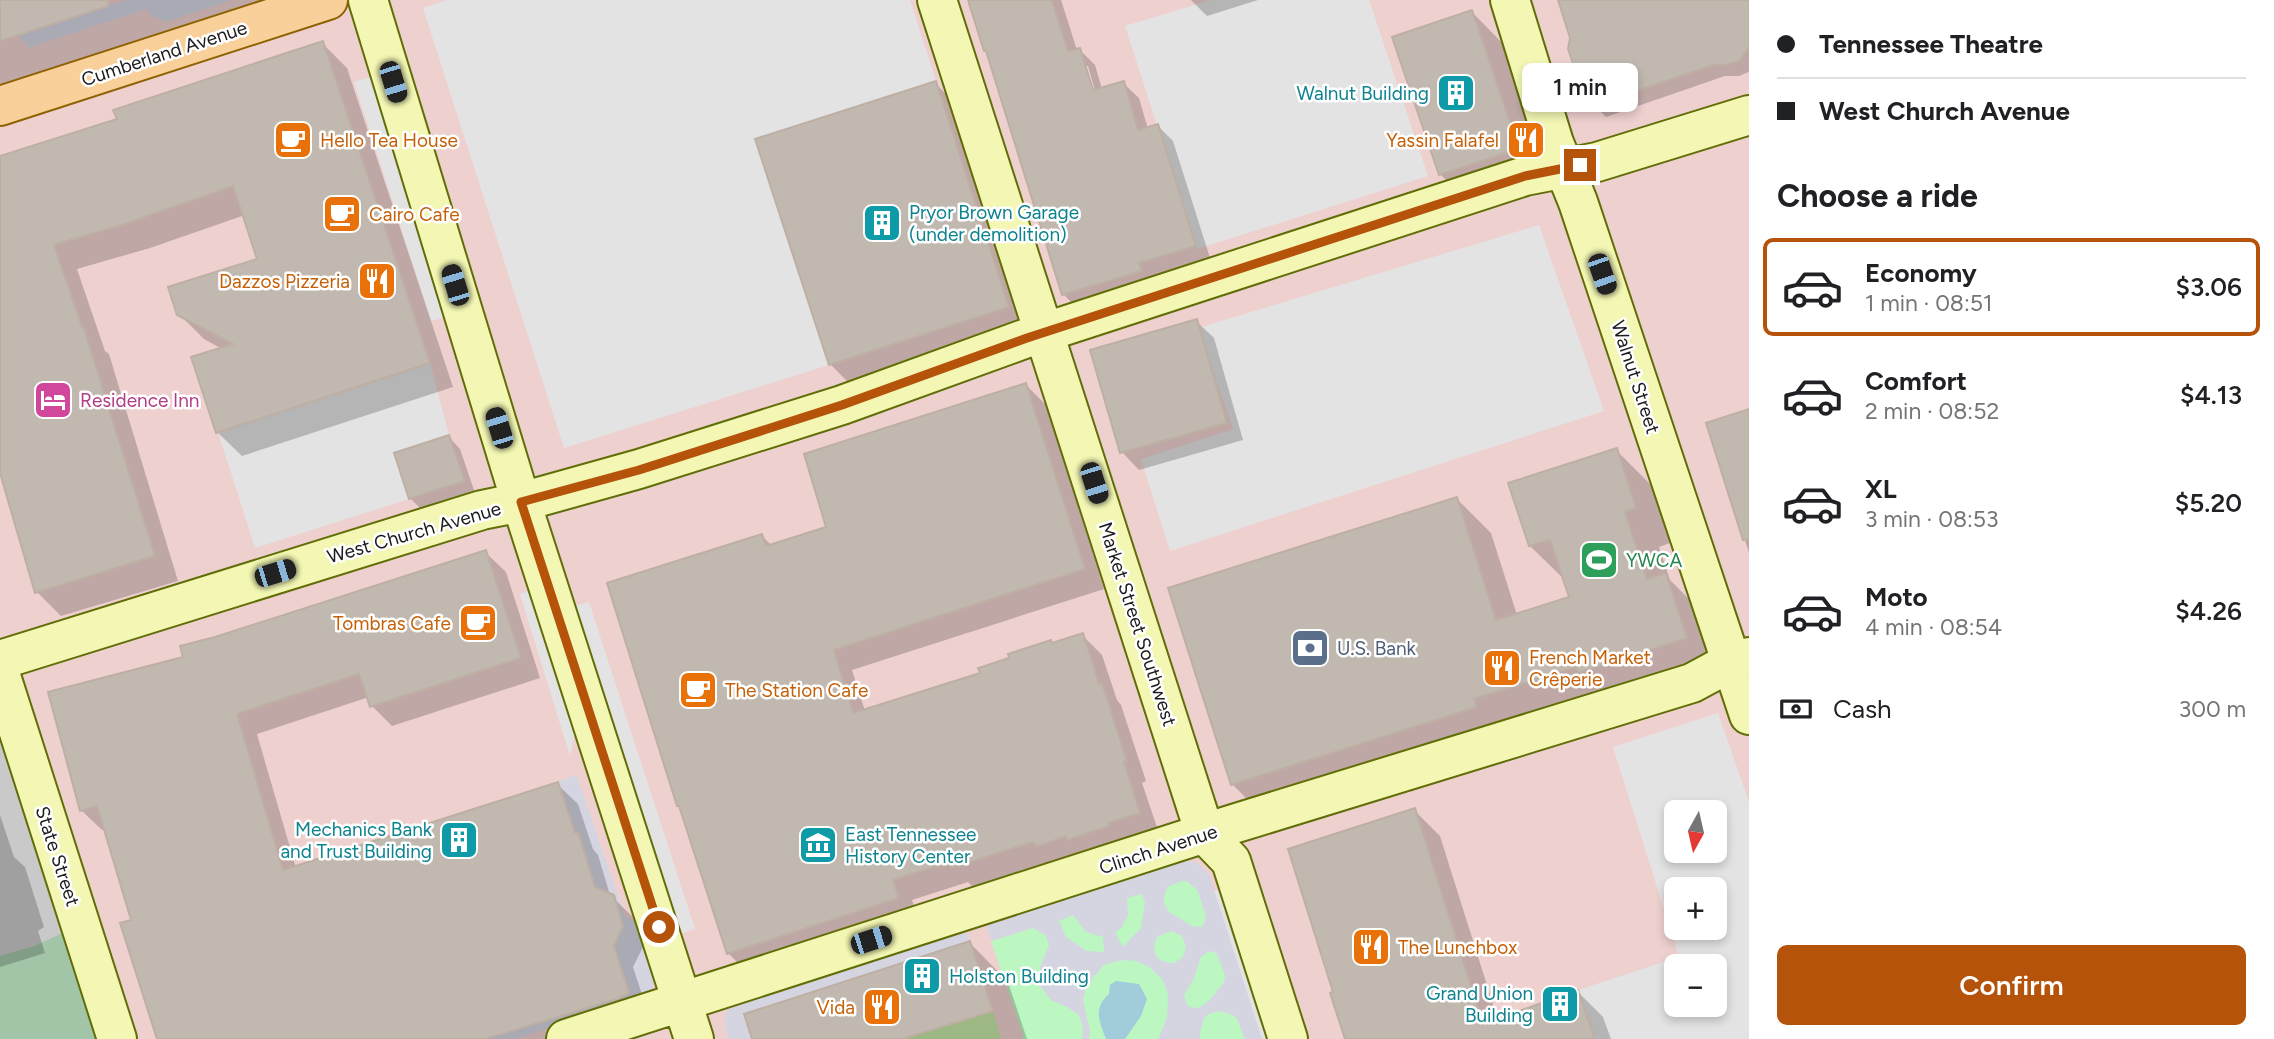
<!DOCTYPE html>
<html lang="en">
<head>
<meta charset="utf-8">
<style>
	body { margin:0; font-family:Figtree,sans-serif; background:#f2f2f2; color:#202124; height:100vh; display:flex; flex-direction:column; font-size:26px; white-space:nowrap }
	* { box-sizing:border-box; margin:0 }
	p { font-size:23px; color:#757577 }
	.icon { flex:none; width:38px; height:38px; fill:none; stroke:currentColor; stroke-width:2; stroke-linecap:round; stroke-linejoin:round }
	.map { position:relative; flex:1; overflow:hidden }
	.sheet { display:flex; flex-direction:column; background:#fff; width:525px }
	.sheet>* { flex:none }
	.hud { display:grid; align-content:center; height:154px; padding:0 28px; background:#fff }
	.needle { width:46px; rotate:188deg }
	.tools { position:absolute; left:1664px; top:800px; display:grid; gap:14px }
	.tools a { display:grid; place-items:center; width:63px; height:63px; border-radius:10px; background:#fff; box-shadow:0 4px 10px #0003; font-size:35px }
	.end { position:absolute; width:32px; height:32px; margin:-16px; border:9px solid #b45309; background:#fff; box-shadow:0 0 0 4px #fff }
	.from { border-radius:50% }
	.bubble { position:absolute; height:49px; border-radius:10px; background:#fff; box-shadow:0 4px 10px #0003; font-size:23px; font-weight:600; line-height:49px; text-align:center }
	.car { position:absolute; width:21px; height:42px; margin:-21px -10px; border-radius:9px; box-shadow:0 0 5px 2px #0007; background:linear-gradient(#222 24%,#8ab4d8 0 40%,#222 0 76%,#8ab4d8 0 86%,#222 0) }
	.hud b { display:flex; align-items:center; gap:24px; height:66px; font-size:26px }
	.hud b+b { border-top:2px solid #e0e0e0 }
	.hud i { width:18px; height:18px; background:#202124 }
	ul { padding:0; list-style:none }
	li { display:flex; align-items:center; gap:21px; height:98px; margin:0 14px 10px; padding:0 14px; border:4px solid transparent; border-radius:10px }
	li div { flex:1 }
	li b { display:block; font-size:26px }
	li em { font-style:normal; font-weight:600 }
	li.current { border-color:#b45309 }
	li>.icon { width:63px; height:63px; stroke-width:1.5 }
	h2 { padding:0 28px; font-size:32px; line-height:84px }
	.pay { display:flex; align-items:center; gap:18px; height:77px; padding:0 28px; font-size:26px }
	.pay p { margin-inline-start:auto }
	.cta { display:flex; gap:14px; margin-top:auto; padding:14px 28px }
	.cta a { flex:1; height:80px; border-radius:10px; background:#b45309; color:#fff; font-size:28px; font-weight:600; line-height:80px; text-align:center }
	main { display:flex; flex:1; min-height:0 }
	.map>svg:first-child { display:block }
</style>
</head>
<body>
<main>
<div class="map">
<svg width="1749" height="1039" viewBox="0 0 1749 1039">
	<rect width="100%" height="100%" fill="#ece9e0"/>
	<path fill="#eed1cf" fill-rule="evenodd" d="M0,0H1749V1039H0ZM1676,812H1715V850H1676ZM1676,889H1715V928H1676ZM1676,966H1715V1004H1676Z"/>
	<path fill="#c9c9c9" d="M0,741L65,932L0,1039Z"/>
	<path fill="#c5e7a6" d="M993,1011L1001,1039H902Z"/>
	<path fill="#a2c5a8" d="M65,932L100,1039H0V956L34,946Z"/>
	<path fill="#bcf7c2" d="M1194,877L1245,1039H1021L1024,1037L991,941Z"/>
	<path fill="#e3e3e3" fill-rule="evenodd" d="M447,0H910L936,81L756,139L829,365L564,448L423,8Z
		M1211,0H1369L1428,176L1197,249L1125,26Z
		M370,77L447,317L431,321L354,82Z
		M1539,225L1604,411L1170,551L1141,459L1233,429L1198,328Z
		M430,363L449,435L394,453L409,499L255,548L218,432Z
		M532,590L576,727L570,756L520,594Z
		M589,602L695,929L680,934L575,606Z
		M1718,713L1749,802V1039H1595L1578,990L1679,957L1613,747ZM1676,812H1715V850H1676ZM1676,889H1715V928H1676ZM1676,966H1715V1004H1676Z
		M1227,887L1275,1039H1262L1214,891Z"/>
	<path fill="#d5d5e2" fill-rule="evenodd" d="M9,0L60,21L127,0H232L166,22L151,16L147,9L28,48L26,42H22Z
		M573,776H577L625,917L638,924L655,973V981L651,991L645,997L515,1039H485L617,999L595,887L578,832L575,833L558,782Z
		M1185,861L1196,862L1209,874L1262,1039H1245L1237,1019L1233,1015L1219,1011L1209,1014L1204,1018L1200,1033V1039H1158L1167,1018L1168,997L1166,987L1161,978L1149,967L1135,961L1125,960L1109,963L1103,966L1087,985L1083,1001L1090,1030L1089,1039H1082L1083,1026L1079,1016L1069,1008L1051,1000L1040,986L1038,979L1041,964L1049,946L1046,936L1033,928L991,941L986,924ZM1182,881L1188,882L1198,891L1206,918L1202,927L1192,926L1169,912L1163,902L1167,887ZM1142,894L1145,903L1141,928L1123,947L1115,933L1122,927L1128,915L1127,898ZM1073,915L1086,932L1103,937L1104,952L1087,951L1066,937L1059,921ZM1171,931L1182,936L1186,946L1183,957L1174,963H1170L1160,960L1156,956L1154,947L1157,937ZM1209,951L1216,953L1218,956L1225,976L1224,982L1210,1000L1199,1008L1190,1007L1187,1004L1184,995L1194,979L1201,957Z
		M966,932L970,941L744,1014L752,1039H729L724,1023L727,1011L733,1006Z"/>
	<path fill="#a1ccda" d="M1116,981L1139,984L1147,999L1141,1016L1125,1039H1106C1099,1021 1093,1008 1109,994L1110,985Z"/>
	<path fill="#0003" fill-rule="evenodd" d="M0,0H267L57,67L61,82L0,101Z
		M970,0H1061L1077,50H1080L1095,65L1102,89L1123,83L1139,98L1148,129L1158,126L1173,141L1211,261L1079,310L1063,294ZM1084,66H1088L1097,98L1094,99Z
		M1191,0H1258L1207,16Z
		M1560,0H1749V72L1739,76H1725L1606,117L1594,105Z
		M1472,12L1510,51L1557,187L1479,212L1440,174Z
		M322,43L347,68L453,387L242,456L217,432L222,349L204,339L179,314L259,260L245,215L150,248L77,269L105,351L109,354L178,581L61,616L37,592L0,467V158L119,120Z
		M935,83L957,105L1030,329L852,386L830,364Z
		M1196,321L1214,338L1243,440L1139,470L1122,452Z
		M1026,385L1046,405L1104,589L852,670L865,711L982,674L1082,635L1102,655L1117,700L1121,705L1146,781L1142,783L1159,833L1057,866L1053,862L973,887L968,882L912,900L918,918L748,973L728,953L762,536L772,546L829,528Z
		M1749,411V553L1708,424Z
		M449,437L460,449L475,493L422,510L410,498Z
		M1616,450L1651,485L1670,543L1659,547L1670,580L1700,610L1720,673L1267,819L1232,784L1457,499L1491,533L1517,615L1571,598L1566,581L1530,546Z
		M485,552L506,572L540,678L392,726L372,706L369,697L257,734L296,868L557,784L578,804L593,849L598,855L610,895L633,917L643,947L633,967L648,1013L571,1039H159L133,921L106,829L102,830L81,810L185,658Z
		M1414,810L1440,836L1498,1020L1578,992L1603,1017L1611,1039H1347Z
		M0,815L14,857L25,867L44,927L38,931L45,953L0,967Z
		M970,943L1008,982L1027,1039H754Z"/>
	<path fill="#c1b8b0" stroke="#beafa3" stroke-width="2" d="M0,0H108V6L0,41Z
		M968,0H1052L1068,51L1080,48L1093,90L1124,81L1138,130L1158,124L1196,246L1139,263L1142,271L1062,295L986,51H984Z
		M1558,0H1749V48L1739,61L1726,65H1713L1593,106L1590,96L1582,90L1568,49L1570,38Z
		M1472,10L1519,149L1439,175L1392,37Z
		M323,41L430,363L216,433L191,357L233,344L177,315L168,287L257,259L233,186L125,224L54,245L82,327L84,328L155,556L35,593L0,473V156L117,119L113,110Z
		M936,81L1009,307L829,365L755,139Z
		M1197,319L1227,423L1120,453L1090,350Z
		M1026,383L1085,569L834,650L853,713L980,673L978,668L1009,658L1008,654L1051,640L1052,643L1083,633L1099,683H1102L1127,761L1124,762L1140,813L1109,823L1110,826L1067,840L1066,836L1036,847L1033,842L951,868L950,862L893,880L899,898L727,954L679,806H677L607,583L762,534L766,546L826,527L804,454Z
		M1749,409V539L1743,540L1706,423Z
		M449,435L465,481L409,499L394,453Z
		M1617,448L1636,508L1625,512L1647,579L1666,573L1687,638L1578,673L1576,667L1474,699L1477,707L1231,785L1168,588L1457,497L1496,620L1569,597L1550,540L1529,546L1508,483Z
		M486,550L521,658L370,707L359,674L237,714L283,870L558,782L575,833L578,832L595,887L614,895L623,926L614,946L629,993L617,999L485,1039H157L120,923L131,920L97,806L80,811L48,692L183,657L180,646L215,637Z
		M1415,808L1483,1024L1578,990L1595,1039H1345L1330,993L1333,992L1288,849Z
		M970,941L993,1011L902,1039H752L744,1014Z"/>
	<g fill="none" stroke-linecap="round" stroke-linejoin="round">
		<defs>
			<path id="secondary" d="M368,0L521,502L694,1039
				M937,0L1205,834L1231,861L1288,1039
				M1510,0L1554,143L1578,202L1749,715
				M0,660L482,510L521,502L639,469L842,405L1027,338L1525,176L1597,162L1749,115
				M0,673L117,1039
				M566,1039L1230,825L1692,683L1731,662L1749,657"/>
			<path id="primary" d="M0,106L328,0"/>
		</defs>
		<use href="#secondary" stroke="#616d07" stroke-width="42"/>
		<use href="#primary" stroke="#8e6203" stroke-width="42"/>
		<use href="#secondary" stroke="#f3f7b3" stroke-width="38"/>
		<use href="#primary" stroke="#f9d099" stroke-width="38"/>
	</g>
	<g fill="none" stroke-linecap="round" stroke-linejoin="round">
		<path stroke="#b45309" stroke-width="9" d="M659,927L521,502L639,470L842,405L1027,338L1525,176L1580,165"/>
	</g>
	<defs>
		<symbol id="building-square" viewBox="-11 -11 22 22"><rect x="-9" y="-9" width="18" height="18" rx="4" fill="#0f9aa8" stroke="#fff"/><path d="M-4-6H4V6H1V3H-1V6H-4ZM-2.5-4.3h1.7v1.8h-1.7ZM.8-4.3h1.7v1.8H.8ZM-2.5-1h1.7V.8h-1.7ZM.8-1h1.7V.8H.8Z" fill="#fff"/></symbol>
		<symbol id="cafe-square" viewBox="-11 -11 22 22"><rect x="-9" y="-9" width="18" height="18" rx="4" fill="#e8710a" stroke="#fff"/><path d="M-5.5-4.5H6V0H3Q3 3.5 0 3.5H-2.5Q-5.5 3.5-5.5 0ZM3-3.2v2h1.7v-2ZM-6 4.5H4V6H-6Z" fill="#fff"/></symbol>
		<symbol id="restaurant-square" viewBox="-11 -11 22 22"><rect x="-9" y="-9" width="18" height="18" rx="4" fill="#e8710a" stroke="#fff"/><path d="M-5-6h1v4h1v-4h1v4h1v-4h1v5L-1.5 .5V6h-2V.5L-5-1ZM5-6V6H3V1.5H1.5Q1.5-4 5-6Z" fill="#fff"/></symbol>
		<symbol id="hotel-square" viewBox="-11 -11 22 22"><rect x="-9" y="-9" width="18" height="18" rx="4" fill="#d1479c" stroke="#fff"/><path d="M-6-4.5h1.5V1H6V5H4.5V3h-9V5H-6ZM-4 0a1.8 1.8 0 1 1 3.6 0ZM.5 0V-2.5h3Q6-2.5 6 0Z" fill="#fff"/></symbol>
		<symbol id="stadium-square" viewBox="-11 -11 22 22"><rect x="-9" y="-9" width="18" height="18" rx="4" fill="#2e9e5b" stroke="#fff"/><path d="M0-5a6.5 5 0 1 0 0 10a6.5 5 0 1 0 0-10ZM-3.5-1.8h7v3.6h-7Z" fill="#fff"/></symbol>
		<symbol id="bank-square" viewBox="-11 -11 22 22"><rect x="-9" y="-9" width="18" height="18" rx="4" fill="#5c6f8a" stroke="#fff"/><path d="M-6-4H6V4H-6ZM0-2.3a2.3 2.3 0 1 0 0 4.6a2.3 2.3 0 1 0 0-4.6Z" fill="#fff"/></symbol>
		<symbol id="museum-square" viewBox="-11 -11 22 22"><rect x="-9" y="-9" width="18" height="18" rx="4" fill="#0f9aa8" stroke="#fff"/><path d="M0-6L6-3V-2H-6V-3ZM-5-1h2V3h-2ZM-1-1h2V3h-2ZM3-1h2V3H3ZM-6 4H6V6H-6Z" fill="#fff"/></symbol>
	</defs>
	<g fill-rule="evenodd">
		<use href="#building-square" x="1434" y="71" width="44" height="44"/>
		<use href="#cafe-square" x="271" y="118" width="44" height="44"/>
		<use href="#restaurant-square" x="1504" y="118" width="44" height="44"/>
		<use href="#cafe-square" x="320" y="192" width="44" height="44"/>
		<use href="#building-square" x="860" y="201" width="44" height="44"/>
		<use href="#restaurant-square" x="355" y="259" width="44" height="44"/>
		<use href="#hotel-square" x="31" y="378" width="44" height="44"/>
		<use href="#stadium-square" x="1577" y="538" width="44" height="44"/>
		<use href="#cafe-square" x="456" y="601" width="44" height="44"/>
		<use href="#bank-square" x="1288" y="626" width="44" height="44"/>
		<use href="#restaurant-square" x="1480" y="646" width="44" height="44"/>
		<use href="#cafe-square" x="676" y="668" width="44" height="44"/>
		<use href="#building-square" x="437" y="818" width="44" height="44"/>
		<use href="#museum-square" x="796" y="823" width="44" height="44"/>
		<use href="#restaurant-square" x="1349" y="925" width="44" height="44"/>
		<use href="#building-square" x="900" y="954" width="44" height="44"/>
		<use href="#building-square" x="1538" y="982" width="44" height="44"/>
		<use href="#restaurant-square" x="860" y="985" width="44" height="44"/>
	</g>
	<g text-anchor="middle" stroke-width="5" stroke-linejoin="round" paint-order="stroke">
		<g font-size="19" fill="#1b1b1b" stroke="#fff">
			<text transform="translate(164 53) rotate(-18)" y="7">Cumberland Avenue</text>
			<text transform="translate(1636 377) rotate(72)" y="7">Walnut Street</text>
			<text transform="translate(414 532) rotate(-16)" y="7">West Church Avenue</text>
			<text transform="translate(1138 624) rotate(72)" y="7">Market Street Southwest</text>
			<text transform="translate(1158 849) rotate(-18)" y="7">Clinch Avenue</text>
			<text transform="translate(58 856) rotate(72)" y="7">State Street</text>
		</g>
		<g font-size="19" fill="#0d838f" stroke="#fff" text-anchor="end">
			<text x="1429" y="100">Walnut Building</text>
			<text x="909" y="219" text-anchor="start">Pryor Brown Garage<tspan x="909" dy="22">(under demolition)</tspan></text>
			<text x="432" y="836">Mechanics Bank<tspan x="432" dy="22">and Trust Building</tspan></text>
			<text x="845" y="841" text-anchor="start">East Tennessee<tspan x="845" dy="22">History Center</tspan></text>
			<text x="949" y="983" text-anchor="start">Holston Building</text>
			<text x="1533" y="1000">Grand Union<tspan x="1533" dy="22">Building</tspan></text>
		</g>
		<g font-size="19" fill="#c56008" stroke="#fff" text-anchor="start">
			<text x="320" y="147">Hello Tea House</text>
			<text x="1499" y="147" text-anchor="end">Yassin Falafel</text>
			<text x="369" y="221">Cairo Cafe</text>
			<text x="350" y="288" text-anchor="end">Dazzos Pizzeria</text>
			<text x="451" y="630" text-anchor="end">Tombras Cafe</text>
			<text x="1529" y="664">French Market<tspan x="1529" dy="22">Crêperie</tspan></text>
			<text x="725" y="697">The Station Cafe</text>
			<text x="1398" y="954">The Lunchbox</text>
			<text x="855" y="1014" text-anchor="end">Vida</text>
		</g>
		<g font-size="19" fill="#b23c85" stroke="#fff" text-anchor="start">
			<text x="80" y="407">Residence Inn</text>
		</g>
		<g font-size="19" fill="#27864d" stroke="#fff" text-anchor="start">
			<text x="1626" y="567">YWCA</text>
		</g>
		<g font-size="19" fill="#4e5e75" stroke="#fff" text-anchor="start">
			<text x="1337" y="655">U.S. Bank</text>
		</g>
	</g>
</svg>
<div class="tools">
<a><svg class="needle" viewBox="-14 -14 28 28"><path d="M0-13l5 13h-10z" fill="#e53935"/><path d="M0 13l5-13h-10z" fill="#757577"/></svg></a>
<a>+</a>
<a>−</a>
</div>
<i class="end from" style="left:659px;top:927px"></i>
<i class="end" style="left:1580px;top:165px"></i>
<div class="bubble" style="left:1522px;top:63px;width:116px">1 min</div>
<i class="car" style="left:393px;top:82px;rotate:163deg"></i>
<i class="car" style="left:1602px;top:274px;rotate:161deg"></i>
<i class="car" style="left:455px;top:285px;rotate:343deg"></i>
<i class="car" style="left:499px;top:428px;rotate:343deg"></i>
<i class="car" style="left:1094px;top:483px;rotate:162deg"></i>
<i class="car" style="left:275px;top:573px;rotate:73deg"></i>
<i class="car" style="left:871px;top:940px;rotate:72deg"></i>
</div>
<section class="sheet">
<div class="hud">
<b><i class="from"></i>Tennessee Theatre</b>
<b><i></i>West Church Avenue</b>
</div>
<h2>Choose a ride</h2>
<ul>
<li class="current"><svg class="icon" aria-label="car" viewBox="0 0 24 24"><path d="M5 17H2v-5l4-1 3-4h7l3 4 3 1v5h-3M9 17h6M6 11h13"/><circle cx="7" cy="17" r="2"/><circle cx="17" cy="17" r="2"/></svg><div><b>Economy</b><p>1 min · 08:51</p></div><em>$3.06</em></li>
<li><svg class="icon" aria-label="car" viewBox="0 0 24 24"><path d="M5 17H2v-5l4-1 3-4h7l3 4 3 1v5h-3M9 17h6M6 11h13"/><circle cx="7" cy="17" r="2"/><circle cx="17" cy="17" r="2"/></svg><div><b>Comfort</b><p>2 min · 08:52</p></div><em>$4.13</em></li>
<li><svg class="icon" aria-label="car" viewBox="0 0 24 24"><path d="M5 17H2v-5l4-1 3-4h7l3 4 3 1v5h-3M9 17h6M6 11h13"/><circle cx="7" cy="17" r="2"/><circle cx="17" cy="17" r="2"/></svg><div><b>XL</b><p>3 min · 08:53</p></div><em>$5.20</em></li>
<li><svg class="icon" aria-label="car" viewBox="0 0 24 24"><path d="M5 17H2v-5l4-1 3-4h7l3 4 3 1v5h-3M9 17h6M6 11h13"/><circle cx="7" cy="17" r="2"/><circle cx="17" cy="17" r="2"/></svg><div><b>Moto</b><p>4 min · 08:54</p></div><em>$4.26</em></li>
</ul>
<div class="pay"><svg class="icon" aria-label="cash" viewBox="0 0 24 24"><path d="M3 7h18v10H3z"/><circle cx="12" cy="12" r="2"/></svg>Cash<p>300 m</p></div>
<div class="cta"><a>Confirm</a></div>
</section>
</main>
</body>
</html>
